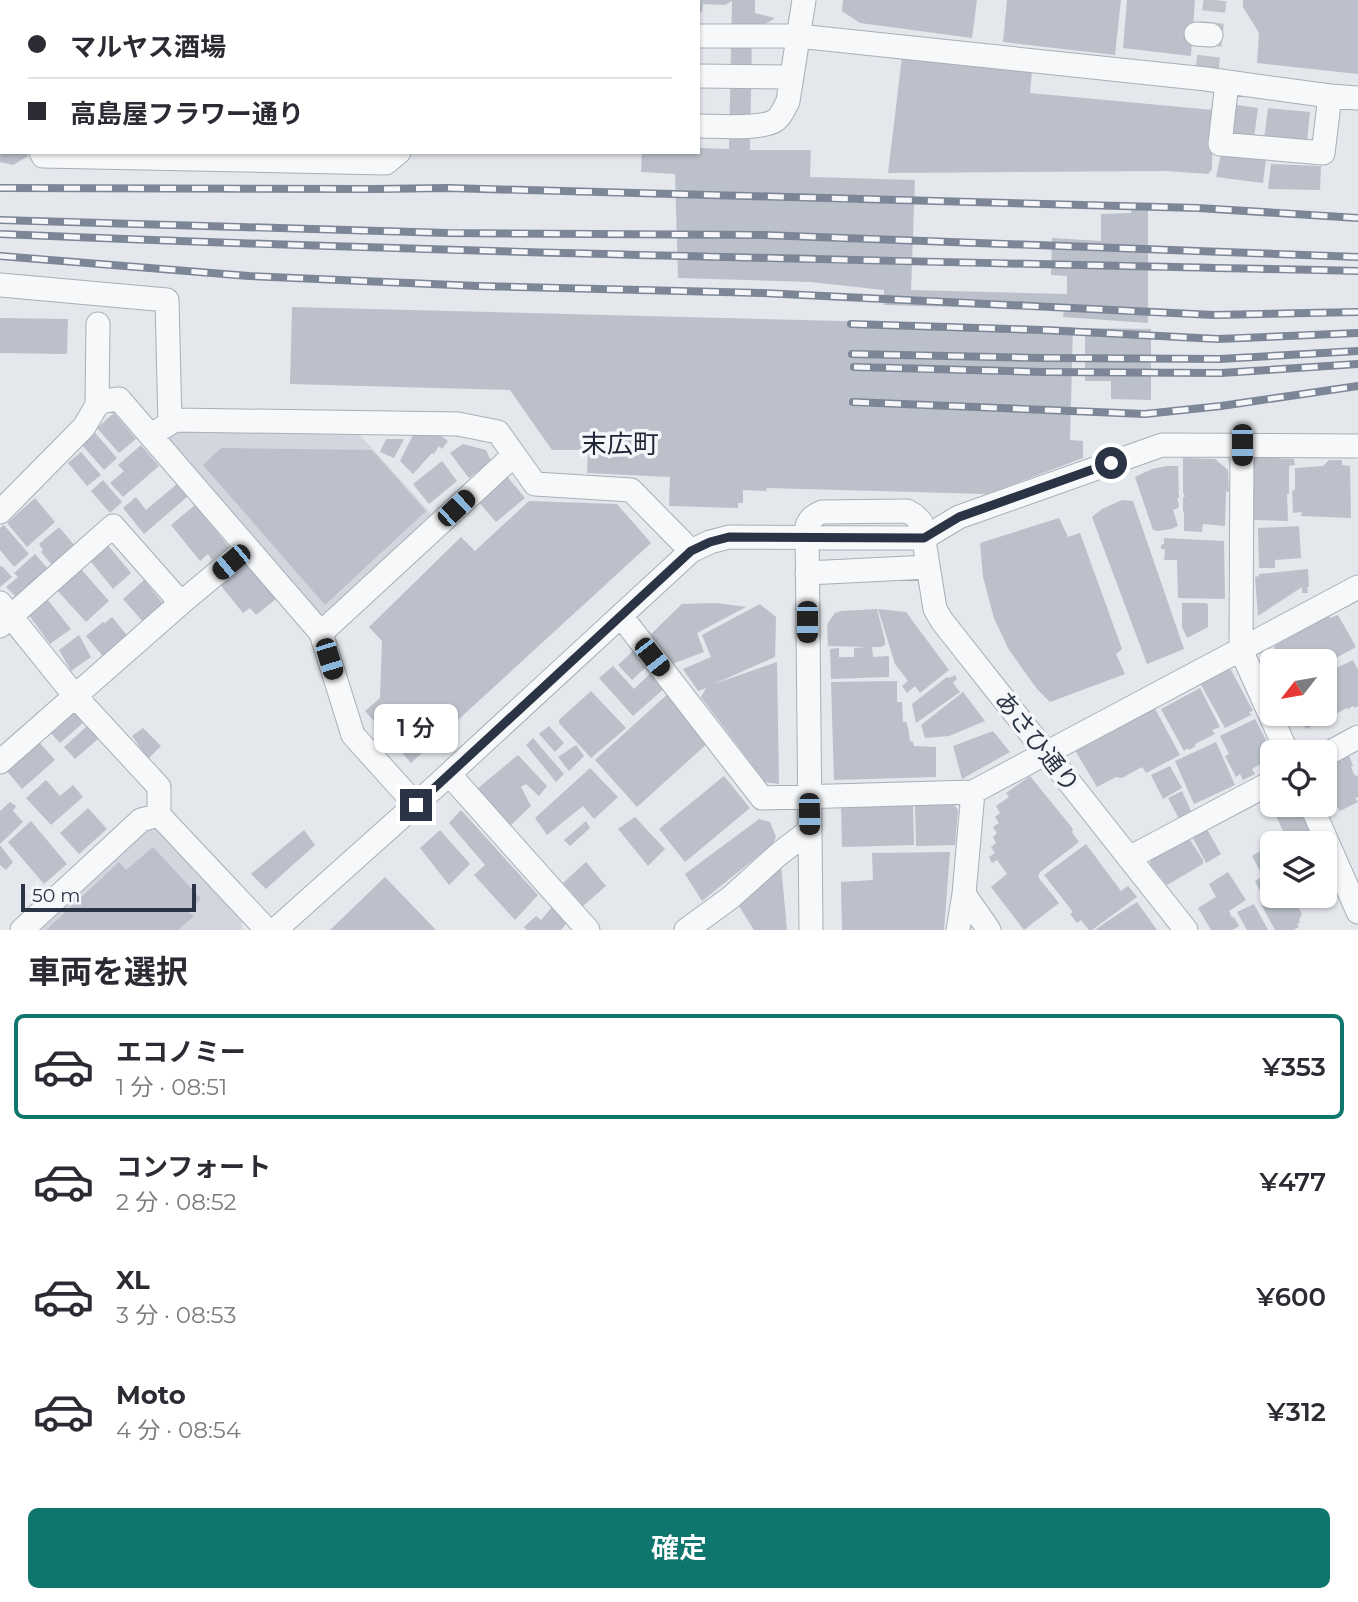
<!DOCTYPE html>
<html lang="ja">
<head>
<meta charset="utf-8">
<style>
	body { margin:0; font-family:Montserrat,"Noto Sans JP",sans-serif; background:#f7f7f7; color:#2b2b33; height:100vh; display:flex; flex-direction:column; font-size:26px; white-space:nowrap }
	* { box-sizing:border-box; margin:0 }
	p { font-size:23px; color:#7c7c81 }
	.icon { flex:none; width:38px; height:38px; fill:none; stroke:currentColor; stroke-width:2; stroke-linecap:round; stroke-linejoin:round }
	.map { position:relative; height:930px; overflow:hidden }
	.side { display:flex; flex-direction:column; background:#fff; flex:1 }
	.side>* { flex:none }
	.hud { position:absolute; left:0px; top:0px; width:700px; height:154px; box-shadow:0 2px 5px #0004; display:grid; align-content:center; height:154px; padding:0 28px; background:#fff }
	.needle { width:46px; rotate:239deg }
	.tools { position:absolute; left:1260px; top:649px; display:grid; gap:14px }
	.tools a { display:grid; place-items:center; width:77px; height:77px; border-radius:10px; background:#fff; box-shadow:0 2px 5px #0004; font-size:35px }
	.scale { position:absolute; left:21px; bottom:18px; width:175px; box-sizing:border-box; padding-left:7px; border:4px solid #2b3445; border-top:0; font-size:19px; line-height:24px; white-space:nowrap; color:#2b3445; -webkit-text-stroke:5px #f4f6f9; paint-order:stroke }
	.end { position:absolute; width:32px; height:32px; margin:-16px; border:9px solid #2b3445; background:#fff; box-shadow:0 0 0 4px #fff }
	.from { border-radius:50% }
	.bubble { position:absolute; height:49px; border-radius:10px; background:#fff; box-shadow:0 2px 5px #0004; font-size:23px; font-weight:600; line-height:49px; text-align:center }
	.car { position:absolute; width:21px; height:42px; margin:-21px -10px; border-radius:9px; box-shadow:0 0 5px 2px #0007; background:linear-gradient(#222 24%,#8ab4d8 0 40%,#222 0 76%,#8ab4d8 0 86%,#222 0) }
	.hud b { display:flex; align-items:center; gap:24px; height:66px; font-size:26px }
	.hud b+b { border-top:2px solid #e1e1e2 }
	.hud i { width:18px; height:18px; background:#2b2b33 }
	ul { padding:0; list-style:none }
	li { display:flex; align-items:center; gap:21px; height:105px; margin:0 14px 10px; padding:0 14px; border:4px solid transparent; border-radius:10px }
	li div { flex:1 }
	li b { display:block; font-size:26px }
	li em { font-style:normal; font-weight:600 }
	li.on { border-color:#0f766e }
	li>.icon { width:63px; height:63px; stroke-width:1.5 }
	h2 { padding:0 28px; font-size:32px; line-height:84px }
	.button { display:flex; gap:14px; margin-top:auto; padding:14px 28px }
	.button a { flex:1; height:80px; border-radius:10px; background:#0f766e; color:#fff; font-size:28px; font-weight:600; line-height:80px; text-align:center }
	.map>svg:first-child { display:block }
</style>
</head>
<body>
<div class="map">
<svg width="1358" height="930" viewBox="0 0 1358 930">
	<rect width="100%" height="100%" fill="#e4e7ec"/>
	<path fill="#d2d6de" d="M168,431L360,435L434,517L322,623L164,441Z
		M150,827L164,831L242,916V928L240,930H38Z"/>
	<path fill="#bbc0ca" d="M698,0H755V13L775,18L752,32L750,150H811L810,177L915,180L911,290L1067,294V276L1051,275L1052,238L1101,241V214L1131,213L1132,205H1148V323L1063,317L1064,310L884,305V290L811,282L678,278L675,174L641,172L642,152H698V148L729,149L732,1L725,5L703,4L702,12H698Z
		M843,0H977L972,38L860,23L842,11Z
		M1007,0H1121L1115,55L1003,42Z
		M1127,0H1195L1191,56L1123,48Z
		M1243,0H1358V74L1257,63L1259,33L1243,7Z
		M902,57L1032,70L1030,93L1213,110L1212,169L1208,174L1167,171L888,173Z
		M1231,104L1258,108L1254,138L1232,135Z
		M1268,108L1310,112L1307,142L1264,139Z
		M0,152H25L28,156L13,165L0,162Z
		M1221,154L1266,159L1263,183L1216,177Z
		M1271,164L1321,166L1320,190L1268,189Z
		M292,307L1073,327L1070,440L1083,441V458L987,494L767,488L766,491L743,490V503H738V508L669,506L670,477L587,473L588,450H552L510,390L290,384Z
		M0,318L68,319L67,354L0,353Z
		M1085,328L1151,329V400L1111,399V381H1085Z
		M114,413L136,439L119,453L97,428Z
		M95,433L117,458L104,470L82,445Z
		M413,435L441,436L448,441L442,449L439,446L434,454L432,453L413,474L400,461Z
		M386,439H404L394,458L380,452Z
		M463,444L486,450L491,461L469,478L450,453Z
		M141,445L159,466L123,497L110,483L124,471L118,465Z
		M221,448L372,450L426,511L325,605L203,465Z
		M81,452L101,475L87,486L68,463Z
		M1253,457L1294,459L1295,465L1289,466V494H1287L1288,521L1252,520Z
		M1183,458L1215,459L1228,470L1229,492L1226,491L1225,526L1203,524L1202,532L1184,531V512H1183V497H1185L1183,492Z
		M1329,460H1342V465L1350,466L1351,518L1301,516L1302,512L1293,513L1292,491L1295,490V468L1323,466Z
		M442,461L457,481L429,504L413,484Z
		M1167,466H1178L1179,498H1177L1179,505L1178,508L1173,510L1178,526L1171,529L1158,531L1153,530L1135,477L1152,469Z
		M505,474L525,498L496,522L476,499Z
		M103,480L122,502L110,513L91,491Z
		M177,484L187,497L144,534L123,508L136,497L146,510Z
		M35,498L55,522L27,547L7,523Z
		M1122,500L1133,501L1184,649L1147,664L1092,517L1102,509Z
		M529,501L617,504L651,543L411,763L365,711L380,698L382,641L369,627L461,537L475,551Z
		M195,505L229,547L212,560L208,554L200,561L171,525Z
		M1059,518L1068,537L1080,533L1122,649L1116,654L1125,674L1050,702L1037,689L1009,650L994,618L983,577L980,543Z
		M4,525L29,554L14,567L0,550V528Z
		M1299,526L1301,558L1275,560V568H1259L1258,528Z
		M59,527L75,546L52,565L41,552L43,550L39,544Z
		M1164,538L1224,541L1225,599L1178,598L1177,560H1164L1165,549H1161V545L1164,544Z
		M106,543L131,573L113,589L88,558Z
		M35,554L50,571L18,599L6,587L18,577L14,573Z
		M245,560L276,599L256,615L250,608L243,613L218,582Z
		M2,566L12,577L0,587V567Z
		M80,568L109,601L86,622L56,589Z
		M1308,569L1309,587H1307L1308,593H1302V587L1258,616L1255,577L1259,576V574Z
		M144,580L166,607L144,623L123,599Z
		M47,599L71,629L50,644L28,614Z
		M716,603L746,607L697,633L704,652L672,664L651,634L682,604Z
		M1182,603H1207L1208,605V627L1187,638L1182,627Z
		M760,604L776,617L775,657L714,684L777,662L779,784L765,782L701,697L706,688L698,691L683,669L711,657L702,635Z
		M877,609L885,640V645L881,647H872L873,657L889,656V677L831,679L830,649L839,648V657H854V648L867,647L828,646L827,626L829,621L835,613L841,611Z
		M878,609L906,612L949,670L920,693L915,686L907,693L902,686L908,681L895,664Z
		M1338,615L1356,647L1325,664V662H1271L1267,655L1276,651L1274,646L1328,616L1330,618Z
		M112,617L130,639L106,660L86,636L103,622L105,623Z
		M79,635L91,657L71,671L59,650Z
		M633,651L647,666L632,680L618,665Z
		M1353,660L1358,670V706L1355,708L1353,706L1348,709L1347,708L1328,718L1329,720L1326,722L1325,719L1306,729L1298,714H1325V674L1330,669L1332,670Z
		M613,666L634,689L653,671L667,686L633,716L599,678Z
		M1226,667L1231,670L1253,711L1249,712L1251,715L1225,728L1200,683Z
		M955,675L957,679L953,683L960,692L916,723L912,704L947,677L949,678Z
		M897,681V702H902L903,722H907V727H908L910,741L913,742L914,746L936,747V777L834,780L831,682Z
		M1200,688L1220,727L1212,730L1215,734L1195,744L1196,746L1189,750L1188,748L1184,751L1161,709Z
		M591,691L626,728L591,758L559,723V720Z
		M671,691L709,742L637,807L595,760Z
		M963,692L985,721L949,736L925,738L921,725Z
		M1153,705L1180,755L1146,773L1142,767L1122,778L1116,777L1097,787L1073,747Z
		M71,709L83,723L60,743L48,730Z
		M1255,719L1272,751V757L1252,769L1255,774L1243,780L1240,774L1236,777L1225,756L1229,754L1220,736Z
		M87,726L98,739L75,759L64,747Z
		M549,726L564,743L555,752L539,734Z
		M143,728L161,746L148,759L132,736Z
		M993,731L1010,752L962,779L953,746Z
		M533,738L564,774L556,782L526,745Z
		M39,742L55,760L22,789L6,770Z
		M1216,742L1235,785L1194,804L1175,761Z
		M576,745L584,756L569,771L558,757Z
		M1348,752L1353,766L1351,767L1355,776L1357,775L1358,777V797L1355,798L1358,802L1340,811L1337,807L1324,813L1321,805H1325V763Z
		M518,755L547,786L539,796L526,784L521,787L531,806L511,825L477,789Z
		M1170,766L1182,788L1163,799L1151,775Z
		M590,768L618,797L594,819L583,806L547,835L535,818Z
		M724,776L750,808L685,862L659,829Z
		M1030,776L1073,829L1072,832L1079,842L1040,872L1038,877L1059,903L1024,930L991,887L1007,874L997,860L992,863L989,857L995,853L991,847L996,843L993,837L997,833L993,827L999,823L995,817L1000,813L996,806L1009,797L1006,793Z
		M46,780L60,796L73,785L83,797L51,825L26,798Z
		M1182,791L1192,813L1179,819L1168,798Z
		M1272,793V805H1300L1316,844H1289L1267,796Z
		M950,799L958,810L955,845L916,846L915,804Z
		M10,802L16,806L13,811L23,822L0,844V811Z
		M913,802L914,845L842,847L841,803Z
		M88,808L107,829L79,854L60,833Z
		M461,810L538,895L515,920L474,875L485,865L449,823Z
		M635,817L665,849L648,866L618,829Z
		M759,819L770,822L776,837L773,844L702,901L685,874Z
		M31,821L67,864L44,884L8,842Z
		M586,821L590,828L570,846L564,840Z
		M1204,824L1221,854L1206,863L1189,831Z
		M304,830L315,845L266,889L251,874Z
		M440,830L470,864L449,885L420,848Z
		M1185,832L1203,860V864L1167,885L1150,864L1152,850Z
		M1086,844L1121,891L1128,886L1137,897L1092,930H1089L1081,920L1077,923L1070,914L1073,912L1044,875Z
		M1272,844V884L1260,891L1255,881L1263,876L1252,856Z
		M0,845L13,862L6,870L0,865Z
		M153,847L201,899L188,912L194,916L178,930H46L119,862L126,870Z
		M950,852L944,930H842L841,882L873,880L872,853Z
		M586,862L606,886L583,906L563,883Z
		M781,865L787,930H754L737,903Z
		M1228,872L1246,900L1229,911L1232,918L1234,917L1239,926L1232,930H1211L1198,908L1216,897L1209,884Z
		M385,877L436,930H330Z
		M1273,896H1292L1302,914L1299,920L1300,923L1297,924L1299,927L1293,930H1275L1262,906L1271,901L1270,898Z
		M1137,902L1157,930H1095L1109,920Z
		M1254,904L1268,930H1247L1237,912Z
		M552,907L567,923L561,930H527L524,927L536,916L541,920Z"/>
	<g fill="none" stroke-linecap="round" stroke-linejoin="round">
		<path stroke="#bfc3cb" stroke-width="23" stroke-dasharray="23 11" stroke-linecap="butt" d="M1206,79L1215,0"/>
		<defs>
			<path id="minor" d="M408,0V2
				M69,2L72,0
				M1196,34L1211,35
				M698,36H798L1206,79L1330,96L1358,98
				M0,39L2,38
				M0,69L2,72
				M698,76L792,77
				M1227,82L1220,144L1323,153L1330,96
				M698,126C716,126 762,130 776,120C782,115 785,107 788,101L804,0
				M41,152L43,156L386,163L399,152
				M0,285L167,300L170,423
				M97,405L98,324
				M151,435L175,420L458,424L498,432L535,484L631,490L691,551
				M1242,445L1241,650L1287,752
				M0,512L84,427L97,405L104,401L119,399L321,633L353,735L416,805
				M807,573L928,567
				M0,603L75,696L159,787V815
				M621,616L762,798L973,792L1358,587
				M0,626L113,526L181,603
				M321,633L514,455
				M1325,755L1358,737
				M0,762L181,603L247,548
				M449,774L588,930
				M1311,805L1358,912
				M1129,858L1272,782
				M964,894L989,930
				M22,930L141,820L159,815L267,930
				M275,930L435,787L691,551L710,542L729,537L924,538L959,517L1162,445L1358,446
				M686,930L730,898L779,854L809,831
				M811,930L807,526C810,518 815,515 822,512L907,511L914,515L921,522L935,609L942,621L1186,930
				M958,930L964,894L973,792"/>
		</defs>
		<use href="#minor" stroke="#a9aeb7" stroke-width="25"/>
		<use href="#minor" stroke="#f7f8fa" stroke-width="23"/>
		<defs>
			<path id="rail" d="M0,188L375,189L448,188L1198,208L1358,218
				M0,220L448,233L763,235L1358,257
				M0,234C452,253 905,261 1358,271
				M0,256L249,276L477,286L762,293L1214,315L1358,312
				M851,324L1043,330L1218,339L1358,333
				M852,354L1043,358L1220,359L1358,351
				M854,367L1042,372L1221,373L1358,364
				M853,402L1145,414L1221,406L1358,386"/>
		</defs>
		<use href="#rail" stroke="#7d8696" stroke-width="8"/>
		<use href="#rail" stroke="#f4f6f9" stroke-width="5" stroke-dasharray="16" stroke-linecap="butt"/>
	</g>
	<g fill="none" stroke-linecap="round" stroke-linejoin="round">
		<path stroke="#2b3445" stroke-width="9" d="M416,805L691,551L710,542L729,537L924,538L959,517L1111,463"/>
	</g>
	<g text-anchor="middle" stroke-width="7" stroke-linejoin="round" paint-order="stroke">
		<g font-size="24" fill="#2b3445" stroke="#f4f6f9">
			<text transform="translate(1037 742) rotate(52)" y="8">あさひ通り</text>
		</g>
		<g font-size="26" fill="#1d2536" stroke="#f4f6f9">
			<text x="620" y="453">末広町</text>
		</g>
	</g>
</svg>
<div class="tools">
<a><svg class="needle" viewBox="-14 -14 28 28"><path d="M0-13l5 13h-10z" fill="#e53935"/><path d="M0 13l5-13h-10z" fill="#7c7c81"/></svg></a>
<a><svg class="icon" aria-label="locate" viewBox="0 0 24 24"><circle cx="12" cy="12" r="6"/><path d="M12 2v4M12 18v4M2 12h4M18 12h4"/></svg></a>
<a><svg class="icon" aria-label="layers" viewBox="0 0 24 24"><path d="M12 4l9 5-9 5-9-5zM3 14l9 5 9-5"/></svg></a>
</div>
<div class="scale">50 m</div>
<i class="end from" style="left:1111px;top:463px"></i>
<i class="end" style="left:416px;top:805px"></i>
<div class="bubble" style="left:374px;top:704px;width:84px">1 分</div>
<i class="car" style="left:1242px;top:445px;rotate:180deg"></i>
<i class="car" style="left:456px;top:508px;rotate:47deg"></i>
<i class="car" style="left:231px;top:562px;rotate:230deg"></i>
<i class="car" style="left:807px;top:622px;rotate:180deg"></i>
<i class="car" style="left:652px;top:657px;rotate:142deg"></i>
<i class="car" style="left:329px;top:659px;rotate:163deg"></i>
<i class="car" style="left:809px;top:814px;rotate:179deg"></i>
<div class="hud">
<b><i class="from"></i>マルヤス酒場</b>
<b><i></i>高島屋フラワー通り</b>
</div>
</div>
<section class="side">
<h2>車両を選択</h2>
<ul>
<li class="on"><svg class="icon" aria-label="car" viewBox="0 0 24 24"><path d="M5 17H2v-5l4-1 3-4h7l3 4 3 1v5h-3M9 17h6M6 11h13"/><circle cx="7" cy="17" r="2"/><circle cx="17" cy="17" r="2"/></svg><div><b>エコノミー</b><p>1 分 · 08:51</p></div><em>¥353</em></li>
<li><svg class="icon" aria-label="car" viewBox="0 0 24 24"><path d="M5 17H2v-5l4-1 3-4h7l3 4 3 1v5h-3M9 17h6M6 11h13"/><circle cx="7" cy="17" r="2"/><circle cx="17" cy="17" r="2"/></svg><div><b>コンフォート</b><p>2 分 · 08:52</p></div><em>¥477</em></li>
<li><svg class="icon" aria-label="car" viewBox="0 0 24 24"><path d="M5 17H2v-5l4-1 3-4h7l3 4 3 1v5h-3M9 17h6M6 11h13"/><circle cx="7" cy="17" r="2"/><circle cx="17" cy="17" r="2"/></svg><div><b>XL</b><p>3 分 · 08:53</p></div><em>¥600</em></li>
<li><svg class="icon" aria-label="car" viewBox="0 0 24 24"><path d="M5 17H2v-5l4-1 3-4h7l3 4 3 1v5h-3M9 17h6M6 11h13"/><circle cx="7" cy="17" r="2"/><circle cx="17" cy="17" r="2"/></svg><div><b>Moto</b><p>4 分 · 08:54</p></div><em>¥312</em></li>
</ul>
<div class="button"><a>確定</a></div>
</section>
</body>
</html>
